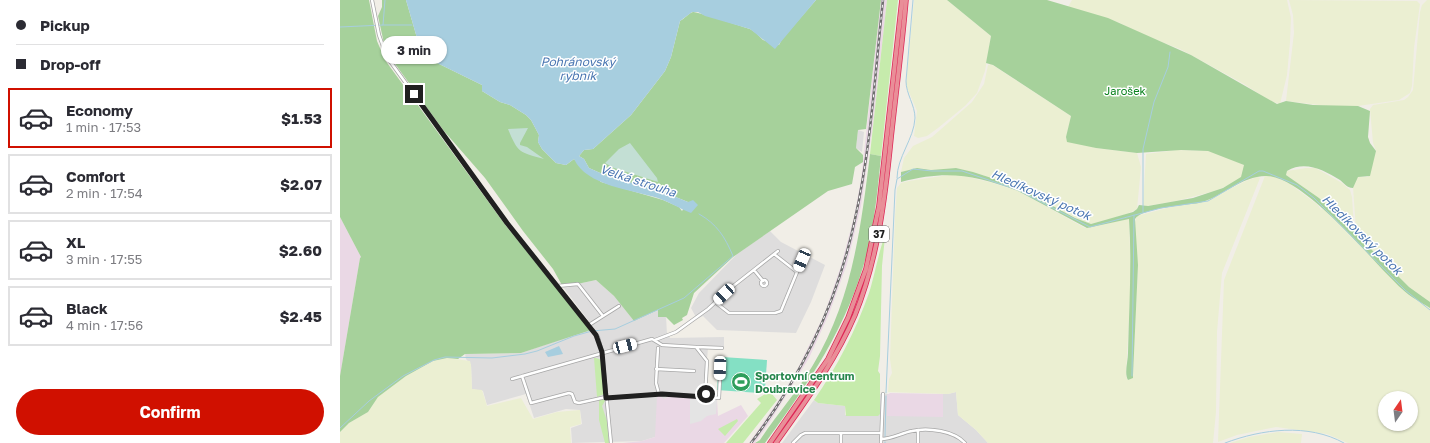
<!DOCTYPE html>
<html lang="en">
<head>
<meta charset="utf-8">
<style>
	body { margin:0; font-family:"Golos Text",sans-serif; background:#f2f2f3; color:#2b2b33; height:100vh; display:flex; flex-direction:column; font-size:15px; white-space:nowrap }
	* { box-sizing:border-box; margin:0 }
	p { font-size:13px; color:#7c7c81 }
	.icon { flex:none; width:22px; height:22px; fill:none; stroke:currentColor; stroke-width:2; stroke-linecap:round; stroke-linejoin:round }
	.map { position:relative; flex:1; overflow:hidden }
	.panel { display:flex; flex-direction:column; background:#fff; width:340px }
	.panel>* { flex:none }
	.hud { display:grid; align-content:center; height:88px; padding:0 16px; background:#fff }
	.needle { width:26px; rotate:14deg }
	.fabs { position:absolute; left:1038px; top:391px; display:grid; gap:8px }
	.fabs a { display:grid; place-items:center; width:40px; height:40px; border-radius:50%; background:#fff; box-shadow:0 1px 3px #0004; font-size:20px }
	.end { position:absolute; width:18px; height:18px; margin:-9px; border:5px solid #202020; background:#fff; box-shadow:0 0 0 2px #fff }
	.from { border-radius:50% }
	.bubble { position:absolute; height:28px; border-radius:14px; background:#fff; box-shadow:0 1px 3px #0004; font-size:13px; font-weight:700; line-height:28px; text-align:center }
	.car { position:absolute; width:12px; height:24px; margin:-12px -6px; border-radius:5px; box-shadow:0 0 3px 1px #0007; background:linear-gradient(#fff 24%,#345 0 40%,#fff 0 76%,#345 0 86%,#fff 0) }
	.hud b { display:flex; align-items:center; gap:14px; height:38px; font-size:15px }
	.hud b+b { border-top:1px solid #e1e1e2 }
	.hud i { width:10px; height:10px; background:#2b2b33 }
	ul { padding:0; list-style:none }
	li { display:flex; align-items:center; gap:12px; height:60px; margin:0 8px 6px; padding:0 8px; border:2px solid #e1e1e2; border-radius:0px }
	li div { flex:1 }
	li b { display:block; font-size:15px }
	li em { font-style:normal; font-weight:700 }
	li.current { border-color:#d01000 }
	li>.icon { width:36px; height:36px; stroke-width:1.5 }
	.button { display:flex; gap:8px; margin-top:auto; padding:8px 16px }
	.button a { flex:1; height:46px; border-radius:24px; background:#d01000; color:#fff; font-size:16px; font-weight:700; line-height:46px; text-align:center }
	main { display:flex; flex:1; min-height:0 }
	.map>svg:first-child { display:block }
</style>
</head>
<body>
<main>
<section class="panel">
<div class="hud">
<b><i class="from"></i>Pickup</b>
<b><i></i>Drop-off</b>
</div>
<ul>
<li class="current"><svg class="icon" aria-label="car" viewBox="0 0 24 24"><path d="M5 17H2v-5l4-1 3-4h7l3 4 3 1v5h-3M9 17h6M6 11h13"/><circle cx="7" cy="17" r="2"/><circle cx="17" cy="17" r="2"/></svg><div><b>Economy</b><p>1 min · 17:53</p></div><em>$1.53</em></li>
<li><svg class="icon" aria-label="car" viewBox="0 0 24 24"><path d="M5 17H2v-5l4-1 3-4h7l3 4 3 1v5h-3M9 17h6M6 11h13"/><circle cx="7" cy="17" r="2"/><circle cx="17" cy="17" r="2"/></svg><div><b>Comfort</b><p>2 min · 17:54</p></div><em>$2.07</em></li>
<li><svg class="icon" aria-label="car" viewBox="0 0 24 24"><path d="M5 17H2v-5l4-1 3-4h7l3 4 3 1v5h-3M9 17h6M6 11h13"/><circle cx="7" cy="17" r="2"/><circle cx="17" cy="17" r="2"/></svg><div><b>XL</b><p>3 min · 17:55</p></div><em>$2.60</em></li>
<li><svg class="icon" aria-label="car" viewBox="0 0 24 24"><path d="M5 17H2v-5l4-1 3-4h7l3 4 3 1v5h-3M9 17h6M6 11h13"/><circle cx="7" cy="17" r="2"/><circle cx="17" cy="17" r="2"/></svg><div><b>Black</b><p>4 min · 17:56</p></div><em>$2.45</em></li>
</ul>
<div class="button"><a>Confirm</a></div>
</section>
<div class="map">
<svg width="1090" height="443" viewBox="0 0 1090 443">
	<rect width="100%" height="100%" fill="#f1eee7"/>
	<path fill="#dedddd" d="M518,130L524,132L522,152L516,148Z
		M430,231L441,242L485,265L471,302L456,333L377,330L363,316L357,319L351,308L359,293L397,254Z
		M256,280L274,296L294,321L319,310L326,317L327,334L330,338L384,337V348H368L364,394L330,396L324,399L315,437L302,441L232,443L231,428L242,424L240,410L226,409L194,418L186,394L147,405L143,391L132,389L131,365L126,359L125,354L181,353L254,328L223,287Z
		M616,392L618,415L636,430L648,443H442L474,400L478,403L505,406V415L540,406V394H608Z"/>
	<path fill="#ead8e5" d="M541,0H547L533,125L521,206L507,264L489,314L469,358L431,420L415,443H409L439,400L456,372L484,315L501,266L514,217L521,180Z
		M0,217L21,257L20,258L0,376Z
		M550,393L603,394V417L547,416V395Z
		M317,396H320L324,399L330,396L377,399L378,416L401,405L408,416L384,443H283L302,441L315,437Z"/>
	<path fill="#ebefd2" fill-rule="evenodd" d="M574,0H607L651,36L645,71L637,93L625,106L598,128L587,136L578,138L574,136L577,111L566,85Z
		M732,0H947L951,18L950,42L947,75L940,104L930,101L904,84L840,49L798,33L780,23L728,7Z
		M949,0L1077,1L1080,4L1074,48L1072,86L1070,93L1059,100L1018,106H987L946,101L954,33L953,15Z
		M1087,0H1090V302L1069,287L1018,236L1016,230L1013,187L1018,177H1028L1036,151L1033,143L1030,109L1033,105L1064,100L1068,97L1073,90L1080,12L1082,5Z
		M651,64L731,116L726,139L756,148L797,153L801,167L797,209L787,214L751,224L735,218L676,186L633,172L616,168L591,170L579,168L561,172L564,158L573,146L592,137L632,102L644,84L648,65Z
		M837,150L868,151L876,153L904,165L903,174L902,177L891,184L875,191L836,201L807,206L803,205L806,154Z
		M966,168H975L981,171L1002,183L1010,190L1012,197L1014,228L1011,229L979,198L946,175L947,171Z
		M615,174L649,182L678,191L745,228L789,219L791,277L786,376L788,380L793,378V375L798,267L794,225L797,216L827,208L865,201L906,181L917,177L920,178L882,273L877,332L876,412L873,443H648L636,430L618,415L616,392L608,394L548,392L549,379L552,373L550,359L555,217L557,188L561,183L569,181Z
		M925,176L935,177L950,184L978,205L981,210L982,209L985,210L1062,289L1090,308V443H1008L987,434L936,427L897,435L878,442L884,280ZM1045,398H1071V424H1045Z
		M107,358L130,361L131,365L132,389L142,390L147,406L181,398L193,419L217,412L240,410L241,424L230,427L231,443H0V432L9,423L28,412L38,397L71,372L93,361Z
		M938,432L962,434L961,443H890L909,437Z"/>
	<path fill="#c6ebac" d="M547,0H558L541,156L530,154Z
		M545,237L542,266L540,356L538,371L540,374V414L538,416H506L505,406L478,403L474,400C497,367 516,330 529,293C533,282 541,242 545,237Z
		M256,358L262,360L264,394L257,397L254,358Z
		M425,394H432L437,400L403,443H386L421,403L417,399Z
		M259,399H264L265,401L262,406L267,421L269,443H265L259,420Z
		M397,419L398,421L385,436L378,429Z"/>
	<path fill="#a6d19b" d="M0,0H29L37,41L45,60L166,226L251,330L181,353L125,354L118,359L107,358L93,361L66,376L38,397L28,412L9,423L0,432V376L20,258L21,257L0,217Z
		M42,0H66L77,38L87,48L95,62L142,85V91L160,102L170,105L186,115L191,120L199,135L198,142L202,149L216,163L226,165L234,159L261,182L323,200L339,207L342,211L348,202L321,191L267,176L249,168L244,159L239,156L244,150L253,149L291,115L325,71L331,57L340,21C344,19 349,13 353,12C356,11 403,27 410,29L416,33L423,40L439,45L442,39L476,0H541L526,129L518,130L516,148L523,155V162L515,167L512,184L488,191L393,257L354,293L347,315L342,318L343,320L334,325L326,317H318V310L294,321L274,296L256,280L223,287L213,269L183,231L145,178L104,131L50,57L45,48L38,16L42,7Z
		M607,0H707L768,18L851,55L937,104L946,101L973,105L1018,106L1030,111L1028,137L1030,143L1036,151L1030,176L1018,177L1013,188C1007,188 1005,184 1000,180C984,170 965,160 947,171L946,175L979,198L1017,233L1024,242L1069,287L1090,302V308C1081,302 1070,297 1062,289C1033,263 965,176 926,176C901,176 883,197 859,203C846,205 802,208 795,219L798,265L793,375V378L788,380C784,374 788,361 788,353C789,308 792,263 789,219L747,228L678,191C633,175 608,170 561,182V172L577,168L591,170L616,168L633,172L676,186L735,218L751,224L793,212L797,209L799,205L808,206L853,198L883,188L901,177L904,165L868,151L841,150L797,153L756,148L727,142L726,137L731,116L653,65L646,63L651,36Z
		M530,154L541,156C538,187 535,218 528,249C510,323 469,383 425,443H415L420,440C437,414 458,391 473,365C512,300 521,228 530,154Z"/>
	<path fill="#c3dfd4" d="M188,128L180,143V145L187,147L204,159C179,152 178,153 168,129Z
		M290,143L317,178L318,182L274,168L265,163L279,149Z"/>
	<path fill="#84e0c4" d="M382,357L427,360L425,390L419,393L377,390L378,374Z"/>
	<path fill="#e4e4e4" d="M350,399L377,400L376,414L367,416L361,421L350,424Z"/>
	<path fill="#a7cedf" d="M66,0H476L435,49L410,29L365,16L358,12H352L340,21L331,57L325,71L291,115L253,149L244,150L239,156L244,159L249,168L267,176L321,191L348,202L353,200L358,205L351,213C340,209 330,202 318,198C293,190 246,186 234,159L226,165L216,163L202,149L198,142L199,135L191,120L186,115L170,105L160,102L142,91V85L95,62L87,48L80,44L77,38Z
		M219,346L223,354L208,357L205,352Z"/>
	<g fill="none" stroke-linecap="round" stroke-linejoin="round">
		<path stroke="#a7cedf" stroke-width="1" d="M43,25H72
			M0,27L43,25L45,0
			M557,178C557,157 574,139 575,118C575,105 566,94 566,81L573,0
			M803,212V149L814,102L828,67L830,52
			M792,376L794,215
			M546,393L555,190L557,179L573,169L592,171H622L678,190L750,227L821,208L868,201L919,171H923L957,185L974,198L1065,290L1090,310
			M0,428L29,401L63,376L94,360L105,357L152,358L185,354L197,351L234,336L252,331L275,329L344,298L393,256C385,237 377,224 359,214
			M545,437L546,396
			M545,443V442
			M885,443C922,429 968,423 1004,443"/>
		<defs>
			<path id="minor" d="M32,0L39,35L47,57L167,223L258,337L262,352L271,443
				M434,254L457,272
				M414,270L423,281
				M421 283a3 3 0 1 1 6 0a3 3 0 1 1-6 0Z
				M217,286L238,284L263,316
				M375,302L389,313H435L441,311L462,260
				M249,325L279,306
				M315,340L336,332L368,309L392,287L438,251
				M357,347L382,348
				M318,348L316,383L319,394
				M316,369L354,371
				M182,376L191,403L229,393L232,394L235,402L239,403L266,397
				M172,379L312,339L322,345L356,347L367,361L365,397
				M266,398L322,394L379,398L381,359
				M501,433V443
				M541,439C552,439 561,433 572,431C588,427 614,431 625,443
				M453,443L461,435L465,433H541
				M541,443L543,394
				M578,443V430"/>
			<path id="highway" d="M430,443L488,359L508,318L526,269L539,206L562,0
				M436,443C465,402 495,362 515,315C538,258 545,199 551,138C556,92 562,46 566,0"/>
		</defs>
		<use href="#minor" stroke="#a7a7a7" stroke-width="4"/>
		<use href="#highway" stroke="#de2555" stroke-width="5.5"/>
		<use href="#minor" stroke="#fff" stroke-width="2.5"/>
		<use href="#highway" stroke="#e98e98" stroke-width="4"/>
		<defs>
			<path id="rail" d="M411,443C461,377 498,301 515,219C531,148 535,73 543,0"/>
		</defs>
		<use href="#rail" stroke="#6e6e6e" stroke-width="2.5"/>
		<use href="#rail" stroke="#fff" stroke-width="1" stroke-dasharray="3" stroke-linecap="butt"/>
	</g>
	<g fill="none" stroke-linecap="round" stroke-linejoin="round">
		<path stroke="#202020" stroke-width="5" d="M74,94L167,223L256,335L262,352L266,398L322,394L365,397L366,394"/>
	</g>
	<defs>
		<symbol id="stadium-disc" viewBox="-11 -11 22 22"><circle r="9.5" fill="#2e9e5b" stroke="#fff"/><path d="M0-5a6.5 5 0 1 0 0 10a6.5 5 0 1 0 0-10ZM-3.5-1.8h7v3.6h-7Z" fill="#fff"/></symbol>
	</defs>
	<g fill-rule="evenodd">
		<use href="#stadium-disc" x="390" y="371" width="22" height="22"/>
	</g>
	<g text-anchor="middle" stroke-width="3" stroke-linejoin="round" paint-order="stroke">
		<rect fill="#fff" stroke="#636363" stroke-width="1" x="529" y="226" width="20" height="16" rx="3"/>
		<g font-size="10" font-weight="bold" fill="#202020">
			<text x="539" y="238">37</text>
		</g>
		<g font-size="11" fill="#0a821e" stroke="#fff">
			<text x="785" y="95">Jarošek</text>
		</g>
		<g font-size="11" font-weight="bold" fill="#27864d" stroke="#fff" text-anchor="start">
			<text x="415" y="380">Sportovní centrum<tspan x="415" dy="13">Doubravice</tspan></text>
		</g>
		<g font-size="12" font-style="italic" fill="#4a76b2" stroke="#fff">
			<text x="238" y="66">Pohránovský<tspan x="238" dy="14">rybník</tspan></text>
			<text transform="translate(298 181) rotate(18)" y="4">Velká strouha</text>
			<text transform="translate(701 195) rotate(24)" y="4">Hledíkovský potok</text>
			<text transform="translate(1022 235) rotate(45)" y="4">Hledíkovský potok</text>
		</g>
	</g>
</svg>
<div class="fabs">
<a><svg class="needle" viewBox="-14 -14 28 28"><path d="M0-13l5 13h-10z" fill="#e53935"/><path d="M0 13l5-13h-10z" fill="#7c7c81"/></svg></a>
</div>
<i class="end from" style="left:366px;top:394px"></i>
<i class="end" style="left:74px;top:94px"></i>
<div class="bubble" style="left:41px;top:36px;width:66px">3 min</div>
<i class="car" style="left:462px;top:260px;rotate:203deg"></i>
<i class="car" style="left:384px;top:294px;rotate:227deg"></i>
<i class="car" style="left:285px;top:346px;rotate:75deg"></i>
<i class="car" style="left:380px;top:368px;rotate:182deg"></i>
</div>
</main>
</body>
</html>
